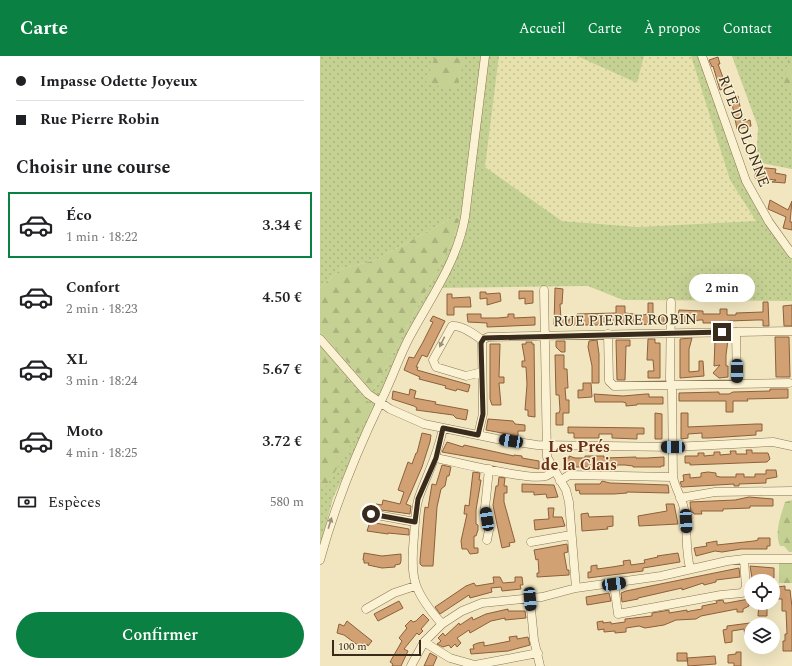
<!DOCTYPE html>
<html lang="fr">
<head>
<meta charset="utf-8">
<style>
	body { margin:0; font-family:Spectral,serif; background:#f6f6f6; color:#202124; height:100vh; display:flex; flex-direction:column; font-size:15px; white-space:nowrap }
	* { box-sizing:border-box; margin:0 }
	p { font-size:13px; color:#757577 }
	.icon { flex:none; width:22px; height:22px; fill:none; stroke:currentColor; stroke-width:2; stroke-linecap:round; stroke-linejoin:round }
	.map { position:relative; flex:1; overflow:hidden }
	.drawer { display:flex; flex-direction:column; background:#fff; width:320px }
	.drawer>* { flex:none }
	.guide { display:grid; align-content:center; height:88px; padding:0 16px; background:#fff }
	.controls { position:absolute; left:424px; top:518px; display:grid; gap:8px }
	.controls a { display:grid; place-items:center; width:36px; height:36px; border-radius:50%; background:#fff; box-shadow:0 4px 16px #0002; font-size:20px }
	.scale { position:absolute; left:12px; bottom:10px; width:89px; box-sizing:border-box; padding-left:4px; border:2px solid #3a2c1c; border-top:0; font-size:11px; line-height:14px; white-space:nowrap; color:#3a2c1c; -webkit-text-stroke:3px #f8efd0; paint-order:stroke }
	.end { position:absolute; width:18px; height:18px; margin:-9px; border:5px solid #3a2c1c; background:#fff; box-shadow:0 0 0 2px #fff }
	.from { border-radius:50% }
	.bubble { position:absolute; height:28px; border-radius:14px; background:#fff; box-shadow:0 4px 16px #0002; font-size:13px; font-weight:600; line-height:28px; text-align:center }
	.car { position:absolute; width:12px; height:24px; margin:-12px -6px; border-radius:5px; box-shadow:0 0 3px 1px #0007; background:linear-gradient(#222 24%,#8ab4d8 0 40%,#222 0 76%,#8ab4d8 0 86%,#222 0) }
	.guide b { display:flex; align-items:center; gap:14px; height:38px; font-size:15px }
	.guide b+b { border-top:1px solid #e0e0e0 }
	.guide i { width:10px; height:10px; background:#202124 }
	ul { padding:0; list-style:none }
	li { display:flex; align-items:center; gap:12px; height:66px; margin:0 8px 6px; padding:0 8px; border:2px solid transparent; border-radius:0px }
	li div { flex:1 }
	li b { display:block; font-size:15px }
	li em { font-style:normal; font-weight:600 }
	li.on { border-color:#0b8043 }
	li>.icon { width:36px; height:36px; stroke-width:1.5 }
	h2 { padding:0 16px; font-size:18px; line-height:48px }
	.pay { display:flex; align-items:center; gap:10px; height:44px; padding:0 16px; font-size:15px }
	.pay p { margin-inline-start:auto }
	.action { display:flex; gap:8px; margin-top:auto; padding:8px 16px }
	.action a { flex:1; height:46px; border-radius:24px; background:#0b8043; color:#fff; font-size:16px; font-weight:600; line-height:46px; text-align:center }
	header { display:flex; align-items:center; gap:24px; box-sizing:border-box; height:56px; padding:0 20px; background:#0b8043; color:#fff }
	header strong { font-size:19px }
	nav { display:flex; gap:22px; margin-inline-start:auto; font-size:14px }
	main { display:flex; flex:1; min-height:0 }
	.map>svg:first-child { display:block }
</style>
</head>
<body>
<header>
<strong>Carte</strong>
<nav><a>Accueil</a><a>Carte</a><a>À propos</a><a>Contact</a></nav>
</header>
<main>
<section class="drawer">
<div class="guide">
<b><i class="from"></i>Impasse Odette Joyeux</b>
<b><i></i>Rue Pierre Robin</b>
</div>
<h2>Choisir une course</h2>
<ul>
<li class="on"><svg class="icon" aria-label="car" viewBox="0 0 24 24"><path d="M5 17H2v-5l4-1 3-4h7l3 4 3 1v5h-3M9 17h6M6 11h13"/><circle cx="7" cy="17" r="2"/><circle cx="17" cy="17" r="2"/></svg><div><b>Éco</b><p>1 min · 18:22</p></div><em>3.34 €</em></li>
<li><svg class="icon" aria-label="car" viewBox="0 0 24 24"><path d="M5 17H2v-5l4-1 3-4h7l3 4 3 1v5h-3M9 17h6M6 11h13"/><circle cx="7" cy="17" r="2"/><circle cx="17" cy="17" r="2"/></svg><div><b>Confort</b><p>2 min · 18:23</p></div><em>4.50 €</em></li>
<li><svg class="icon" aria-label="car" viewBox="0 0 24 24"><path d="M5 17H2v-5l4-1 3-4h7l3 4 3 1v5h-3M9 17h6M6 11h13"/><circle cx="7" cy="17" r="2"/><circle cx="17" cy="17" r="2"/></svg><div><b>XL</b><p>3 min · 18:24</p></div><em>5.67 €</em></li>
<li><svg class="icon" aria-label="car" viewBox="0 0 24 24"><path d="M5 17H2v-5l4-1 3-4h7l3 4 3 1v5h-3M9 17h6M6 11h13"/><circle cx="7" cy="17" r="2"/><circle cx="17" cy="17" r="2"/></svg><div><b>Moto</b><p>4 min · 18:25</p></div><em>3.72 €</em></li>
</ul>
<div class="pay"><svg class="icon" aria-label="cash" viewBox="0 0 24 24"><path d="M3 7h18v10H3z"/><circle cx="12" cy="12" r="2"/></svg>Espèces<p>580 m</p></div>
<div class="action"><a>Confirmer</a></div>
</section>
<div class="map">
<svg width="472" height="610" viewBox="0 0 472 610">
	<defs>
		<pattern id="farmland-dots" width="8" height="8" patternUnits="userSpaceOnUse"><rect width="8" height="8" fill="#e7e1ad"/><path d="M2 2h.1M6 6h.1" fill="none" stroke="#c7c194" stroke-width="1.8" stroke-linecap="round"/></pattern>
		<pattern id="grass-dots" width="8" height="8" patternUnits="userSpaceOnUse"><rect width="8" height="8" fill="#c5d093"/><path d="M2 2h.1M6 6h.1" fill="none" stroke="#aab37e" stroke-width="1.8" stroke-linecap="round"/></pattern>
		<pattern id="forest-firs" width="22" height="20" patternUnits="userSpaceOnUse"><rect width="22" height="20" fill="#c5d093"/><path d="M5 1l3.5 6h-7zM16 11l3.5 6h-7z" fill="#aab37e"/></pattern>
	</defs>
	<rect width="100%" height="100%" fill="#f1e6c0"/>
	<path fill="url(#farmland-dots)" d="M179,0H257L317,27L324,0H371L410,124L436,165L318,171L242,165L165,111Z"/>
	<path fill="url(#grass-dots)" d="M0,0H179L165,111L242,165L318,171L436,165L410,124L371,0H385L443,162L472,198V245L303,244L268,230L112,232L13,442L0,491V424L6,430L53,351L0,294V275L31,310L50,335L54,333L133,184L140,161L132,162L56,204L21,213L0,232Z
		M257,0H324L317,27Z
		M412,0H472V113L436,106L438,71Z"/>
	<path fill="url(#forest-firs)" d="M115,0H145L137,34L106,27Z
		M469,0H472V33H463Z
		M140,161L133,184L54,333L50,335L31,310L0,275V232L21,213L56,204L132,162Z
		M0,294L53,351L6,431L0,424Z
		M472,444V496H469L464,490H460C454,477 461,459 465,446Z
		M459,507H472V527H459Z"/>
	<path fill="#d2a173" stroke="#8c603b" d="M398,1L400,8H398L405,27L406,26L408,31L400,34L393,10L392,11L389,4Z
		M418,40L423,66L430,64L431,70L417,73L411,42Z
		M436,111L456,113L455,117L466,119L465,127L452,126L456,124L435,122Z
		M450,144L468,154L472,145L470,166H472V174L463,172L466,161L448,153Z
		M235,232L243,233L242,248H240L241,264H250V261H257V258L296,257V250H305V257L323,259L328,258V247H333V261L344,260V268L304,269L293,266H280V269H234Z
		M199,235H213V247L205,248V242L199,243Z
		M160,236H166V238L180,237L181,245L167,249V242L160,243Z
		M127,238H132V242L150,241L151,251H134V259H127Z
		M443,246H448L449,270H443V264H437L409,265L405,267H383V264H380L357,267L359,254L383,255V258H400V253H407V259H416V257L443,256Z
		M472,249V270H464L463,250Z
		M147,258H161V262H178L188,261V258H194V262L215,261V269L167,271V267L148,266Z
		M113,260L125,265L107,301L102,299L96,311H98L97,314L150,329L148,336L137,333L136,335L125,332L126,330L99,323L100,321L84,314L89,301L94,302L103,286L113,266L110,265Z
		M455,281H469L470,321H456Z
		M372,282L369,293V316L379,315V305H383L384,320L360,322V283Z
		M328,283H335V287H340V322H328V315H334L333,304H327Z
		M277,284L279,298V327H272V310L268,291L269,285Z
		M296,284H310V290H306L305,324H297Z
		M395,284H408L406,299V310H408V321L399,322L393,317L400,309L394,310Z
		M236,285H245V296H241L236,291Z
		M206,286H212V288H214L215,361L208,360V354H205L207,328L206,311H202V305H205L202,288H206Z
		M170,288H180L179,321H184V327H179L181,349H172L170,343Z
		M235,299H244V313H247L248,332H245L246,344H249V357H243V369H236V357H239L240,354L239,339H236Z
		M263,327H271L272,341L258,342V334H263Z
		M90,333L96,335L94,342L116,346L115,348L148,354L146,364L136,362L133,359L96,354L97,352L94,350L72,343L73,335L89,339Z
		M450,333H468V342L427,343L428,345H413V356H406V345H359V337L399,336V338H409L413,336L450,335Z
		M274,338L303,340L326,338H329V341H343V348H317V349L306,350V347L303,346H275Z
		M335,357L342,358V383H335Z
		M361,357H368V371L436,368H442V375H436V379L389,382H382V377L368,378V382L361,383Z
		M168,363L193,365L195,368L205,369V375H198V380L166,374Z
		M248,371L324,372V378H317V383L292,382V378H279V382H254V377H248Z
		M102,377L111,379L110,386L102,411L86,448L91,450L90,458L54,453L56,448L62,449L63,444L80,448L84,436L78,434L88,406L92,408L96,397H97Z
		M127,386L143,391L144,389L194,400V399L202,400V402L219,405V413L122,396Z
		M426,394H432V397H448L450,403L447,406L370,409V407H365V400H378V397H384V400L394,399V396H400V399L411,398L410,395H416V398H427Z
		M249,400L255,402H265V400H284V402L316,401V402H327L344,401V410H341V411H313V410L305,409H297V411H244V402H249Z
		M122,409L131,411L129,420H127L125,430L121,433L117,451L113,510H102L100,508V504L104,459L105,451L108,452L112,428L116,429Z
		M446,414H456L457,421L446,423V427L419,428V430H414V428L362,431L360,426L364,425L363,419L370,418V422L381,421V417L388,416L396,417V420L400,421H416V418H424V421H435V418H446Z
		M153,416L160,417L159,424H161L156,454V468L158,469V474L156,480H154V492H158V497L150,498L147,493H142L141,485L147,458H144L145,449L149,450Z
		M179,421L185,422L184,430H187V437H184V446L195,486L189,487L190,490L182,492L173,449L176,430H178Z
		M282,425L290,427L348,429L349,437L307,436V437L294,438H260L259,434L256,435L255,428H280Z
		M202,428L234,429L238,441L227,442L226,438L214,439V436H202Z
		M429,441L453,443V450H430V452L403,453V455H381L382,458H374L373,456L371,457L370,446L415,444Z
		M346,448H354L358,468L319,470L318,460L347,455Z
		M228,452H234L233,461H242L245,470L215,474L214,464L229,463Z
		M268,457L269,461L293,460V470L287,471L288,473L262,475L261,458Z
		M50,466L89,473V479L68,477V478L47,475Z
		M438,482H450V490H447V493H421L402,496L395,495L376,500L374,492L387,490L386,487L397,485V489L434,485L438,484Z
		M247,488L248,496L244,497L247,514H249V519L217,521V517H219L218,503L216,504L214,494Z
		M44,497L62,500L81,498V505L80,508L75,509V511L62,512L48,509L49,507H44V504H43Z
		M358,497L360,506L323,512V515L268,522V516H271V510L277,509V513L292,511L304,509L303,505L310,504L311,509L325,507L324,504L338,501L337,500Z
		M430,510L454,512V522H432Z
		M419,512L420,521L396,524V526L384,529L383,527L362,534V532L318,542V543L302,546L301,537L306,535Z
		M173,521H180L183,527L195,526V521H202L203,529H200L201,533L182,535L181,531L171,532L172,536L150,542L149,539L120,558L115,551L146,530L154,527L156,530L174,527Z
		M465,530V534H470L472,551V595H463V585H465V578H467L466,555H462V543H458L457,531Z
		M289,537L291,545L267,549L266,541Z
		M429,543V550L423,553V556H417V553L381,560L376,563L356,564L344,569L325,572L319,570L306,572V576L295,577V575L284,576V573L278,574L277,566L283,565V567L291,566V568L305,566V563L332,560V557L344,555L349,554V557L367,554V556L370,555L382,553V550L397,547L396,545L403,544L404,547H407Z
		M79,545L83,552L58,565L54,558Z
		M439,547H447V560H438Z
		M188,553V555H205L206,562L185,564V562L171,565L150,577L149,574L137,582L141,587L137,591L135,588L131,592L129,589L123,591L117,588L121,585L118,582L123,577L125,580L139,567L140,569L152,561L153,564L166,558Z
		M103,558L109,564L101,573L103,575L99,579L97,577L84,593L88,595L81,610H72L73,608L70,606L82,585L79,582L87,572L85,570L91,564L93,566L96,565Z
		M27,565L52,585L48,590L47,588L43,593L24,579L17,577L19,568L24,570Z
		M430,567V580H425L424,573L412,575V586L405,587L403,574L407,573V570Z
		M197,580V583L208,581L210,589L188,595L151,598L150,593H154L153,589L158,587L164,586V590L175,588L190,585L189,581Z
		M416,596H421V610H414V607H408V599L416,598Z
		M110,597L117,601L113,610H104Z
		M357,597H367V602L395,600L396,608L368,610L367,602L368,605H357Z"/>
	<g fill="none" stroke-linecap="round" stroke-linejoin="round">
		<defs>
			<path id="minor" d="M382,0L426,125L449,166L472,198
				M224,234L227,401L246,434L249,446L256,532
				M351,246L350,323L352,334L353,421C355,432 362,442 364,453C368,473 365,493 370,512
				M416,276L417,328
				M288,278L289,325L294,330L469,327
				M0,283L48,338L70,353L104,368L177,383L217,389L353,391L453,386L472,390
				M162,284L168,281L472,275
				M162,284C154,278 142,269 132,270L113,304L116,311L146,320L162,316
				M158,379L163,358L162,284
				M116,402C136,406 209,425 226,420C229,419 232,416 234,415
				M240,425L249,419L353,421
				M360,442L395,436L472,435
				M51,458L95,466
				M167,484L169,474L165,452L169,413
				M211,486L251,479
				M0,504C15,449 36,397 61,345C71,325 78,304 88,284C109,244 137,207 145,161L165,0
				M294,528L298,558L401,539L422,537L426,532L424,503
				M210,543L214,584L220,610
				M46,553L74,537L95,530
				M122,568C93,535 90,523 94,480C95,467 95,453 99,441C108,416 118,399 123,372
				M104,586L130,602L155,609L218,597
				M91,610L104,586L122,568L142,555L162,547L222,541L256,532L341,520L407,505L424,503H472"/>
		</defs>
		<use href="#minor" stroke="#8b7657" stroke-width="9"/>
		<use href="#minor" stroke="#fbf2d4" stroke-width="8"/>
	</g>
	<defs><path id="oneway-solid" d="M-6-.8H1V-3.2L6.5 0L1 3.2V.8H-6Z"/></defs>
	<g fill="#9a8f78">
		<use href="#oneway-solid" transform="translate(122 286) rotate(116)"/>
		<use href="#oneway-solid" transform="translate(10 467) rotate(-73)"/>
	</g>
	<g fill="none" stroke-linecap="round" stroke-linejoin="round">
		<path stroke="#3a2c1c" stroke-width="5" d="M51,458L95,466L98,443L116,402L123,372L158,379L163,358L161,287L164,282L402,276"/>
	</g>
	<g text-anchor="middle" stroke-width="3" stroke-linejoin="round" paint-order="stroke">
		<g font-size="15" fill="#3a2c1c" stroke="#f8efd0">
			<text transform="translate(424 75) rotate(69)" y="5">RUE D'OLONNE</text>
			<text transform="translate(305 264) rotate(-1)" y="5">RUE PIERRE ROBIN</text>
		</g>
		<g font-size="16" font-weight="bold" fill="#692f19" stroke="#f8efd0">
			<text x="259" y="396">Les Prés<tspan x="259" dy="18">de la Clais</tspan></text>
		</g>
	</g>
</svg>
<div class="controls">
<a><svg class="icon" aria-label="locate" viewBox="0 0 24 24"><circle cx="12" cy="12" r="6"/><path d="M12 2v4M12 18v4M2 12h4M18 12h4"/></svg></a>
<a><svg class="icon" aria-label="layers" viewBox="0 0 24 24"><path d="M12 4l9 5-9 5-9-5zM3 14l9 5 9-5"/></svg></a>
</div>
<div class="scale">100 m</div>
<i class="end from" style="left:51px;top:458px"></i>
<i class="end" style="left:402px;top:276px"></i>
<div class="bubble" style="left:369px;top:218px;width:66px">2 min</div>
<i class="car" style="left:417px;top:315px;rotate:180deg"></i>
<i class="car" style="left:191px;top:385px;rotate:280deg"></i>
<i class="car" style="left:353px;top:391px;rotate:271deg"></i>
<i class="car" style="left:167px;top:463px;rotate:351deg"></i>
<i class="car" style="left:366px;top:465px;rotate:177deg"></i>
<i class="car" style="left:294px;top:528px;rotate:82deg"></i>
<i class="car" style="left:210px;top:543px;rotate:175deg"></i>
</div>
</main>
</body>
</html>
